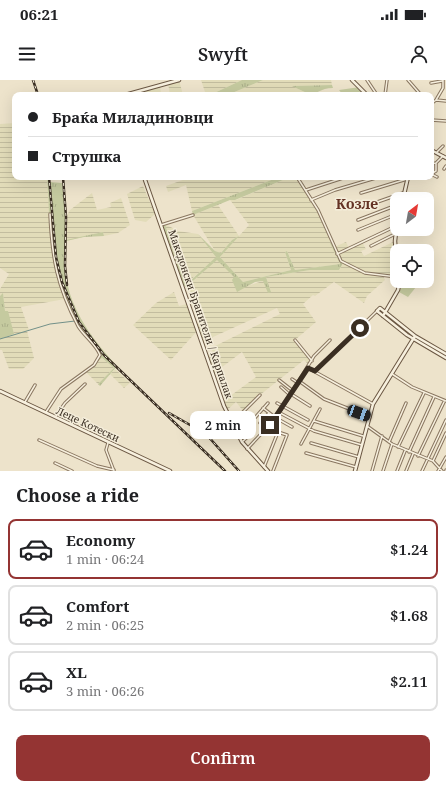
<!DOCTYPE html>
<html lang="en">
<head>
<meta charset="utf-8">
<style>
	body { margin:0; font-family:"Noto Serif",serif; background:#f2f2f2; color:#202124; height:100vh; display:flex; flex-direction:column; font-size:15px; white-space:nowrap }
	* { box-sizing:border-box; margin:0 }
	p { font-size:13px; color:#757577 }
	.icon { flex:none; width:22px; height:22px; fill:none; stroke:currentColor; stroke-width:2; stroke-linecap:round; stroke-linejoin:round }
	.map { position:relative; height:391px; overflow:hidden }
	.side { display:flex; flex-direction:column; background:#fff; flex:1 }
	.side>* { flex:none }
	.hud { position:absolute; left:12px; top:12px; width:422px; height:88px; border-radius:8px; box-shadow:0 4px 16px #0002; display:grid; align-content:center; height:88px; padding:0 16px; background:#fff }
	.needle { width:26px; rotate:31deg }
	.fabs { position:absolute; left:390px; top:112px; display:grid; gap:8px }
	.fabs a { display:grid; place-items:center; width:44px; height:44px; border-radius:8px; background:#fff; box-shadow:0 4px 16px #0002; font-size:20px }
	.end { position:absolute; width:18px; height:18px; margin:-9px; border:5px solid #3a2e22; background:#fff; box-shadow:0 0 0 2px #fff }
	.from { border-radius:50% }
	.bubble { position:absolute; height:28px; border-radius:8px; background:#fff; box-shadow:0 4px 16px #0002; font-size:13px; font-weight:600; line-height:28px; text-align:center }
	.car { position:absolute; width:12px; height:24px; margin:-12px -6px; border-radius:5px; box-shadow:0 0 3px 1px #0007; background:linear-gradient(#222 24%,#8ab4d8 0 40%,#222 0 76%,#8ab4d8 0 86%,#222 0) }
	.hud b { display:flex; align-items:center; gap:14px; height:38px; font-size:15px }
	.hud b+b { border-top:1px solid #e0e0e0 }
	.hud i { width:10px; height:10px; background:#202124 }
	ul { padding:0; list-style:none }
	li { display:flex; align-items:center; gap:12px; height:60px; margin:0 8px 6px; padding:0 8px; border:2px solid #e0e0e0; border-radius:8px }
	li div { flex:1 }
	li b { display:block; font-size:15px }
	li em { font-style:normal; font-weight:600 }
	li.current { border-color:#943433 }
	li>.icon { width:36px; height:36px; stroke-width:1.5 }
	h2 { padding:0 16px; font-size:18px; line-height:48px }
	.action { display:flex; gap:8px; margin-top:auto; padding:8px 16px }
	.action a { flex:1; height:46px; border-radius:8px; background:#943433; color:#fff; font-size:16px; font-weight:600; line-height:46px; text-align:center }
	.status { display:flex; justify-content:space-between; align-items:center; height:28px; padding:0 20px; background:#fff; direction:ltr }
	.status svg { height:11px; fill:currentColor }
	header { display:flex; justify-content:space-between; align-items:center; height:52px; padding:0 16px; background:#fff; font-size:18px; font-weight:600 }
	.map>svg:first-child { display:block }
</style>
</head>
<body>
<div class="status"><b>06:21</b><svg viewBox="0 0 49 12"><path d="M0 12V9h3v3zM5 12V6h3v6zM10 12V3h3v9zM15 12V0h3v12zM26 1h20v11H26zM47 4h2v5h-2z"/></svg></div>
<header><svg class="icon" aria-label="menu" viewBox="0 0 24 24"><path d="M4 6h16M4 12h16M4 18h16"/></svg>Swyft<svg class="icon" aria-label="person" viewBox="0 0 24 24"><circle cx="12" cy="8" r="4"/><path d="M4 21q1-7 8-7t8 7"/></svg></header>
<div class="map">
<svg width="446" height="391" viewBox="0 0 446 391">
	<defs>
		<pattern id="farmland-rules" width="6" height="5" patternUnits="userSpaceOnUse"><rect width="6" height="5" fill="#e2dcb9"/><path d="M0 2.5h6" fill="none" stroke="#c3bd9f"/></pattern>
		<pattern id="grass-tufts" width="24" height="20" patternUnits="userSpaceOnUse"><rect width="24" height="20" fill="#c5ca9f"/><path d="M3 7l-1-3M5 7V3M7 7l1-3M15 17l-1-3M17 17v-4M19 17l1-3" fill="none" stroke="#aaae89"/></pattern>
	</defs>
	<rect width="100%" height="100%" fill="#ede3cb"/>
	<path fill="url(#farmland-rules)" d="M179,0L183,15H170L168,3Z
		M201,0H242L210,15H206Z
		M263,0H331L332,5L293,6L309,14L306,15H219L228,12L232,13Z
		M160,5L161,15H126Z
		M15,43V97H47L53,180L65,219L21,227L29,250L27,251L34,278L23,289H9L2,270H0V259L14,254L5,231L3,214L0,216V209L9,194L0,188V44Z
		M191,97H279L192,131L186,105L168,112L166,106Z
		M290,97H297L318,130L333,162L330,163L340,184L295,190L287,171L285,172L291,190L243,202L220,177L237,157L232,160L221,173L215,171L193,135L218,125L239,156L249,145L230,120H236Z
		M143,106L155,134L146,142L135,140L127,114Z
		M92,113L97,130L111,127L110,123L121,118L130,145L118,153L104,156L103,152L66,161V137L70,130Z
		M165,144L178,151L198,154L217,177L187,203L174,174Z
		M395,161L397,197H384L385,200L367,216L364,223L334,202L315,216L313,215L303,224L316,242L295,260L312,281L309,285L304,280L260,315L244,332L236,322L226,331L222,322L256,297L242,272L213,294L207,276L213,272L211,268L280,234L277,228L202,262L198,250L171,280L133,245L156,223L174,212L179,226L186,224L188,221L196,244L201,242L196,229H194L188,206L217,179L244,207L263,201L271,212L266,197L310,190H339L343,183L334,167L346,162L349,168L362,162L366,169L361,171L364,176Z
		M102,278L114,288L98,304L86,292Z
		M115,289L130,303L124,308L110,294Z"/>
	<path fill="url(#grass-tufts)" d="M242,0H263L232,13L228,12L219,15H210Z
		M332,5L333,8C320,8 317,15 306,15L309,14L292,6Z
		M360,7L367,15H343L339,10Z
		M47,97H49L50,102L62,103L66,137V160L103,152L104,156L84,157L66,161C66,172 64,184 66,195C70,230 94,261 117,286L100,306L98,304L114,288L102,278L97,282L99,273C83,252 68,230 59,204C48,171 50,132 47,97Z
		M279,97H290L235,120H230L193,135L192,131Z
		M165,144L174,174L188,203L216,177L198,154L215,171L221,173L232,160L239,156L220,177L243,202L291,190L285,172L287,171L295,190L340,184L330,163L333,162L337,174L343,183L339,190H310L266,197L271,212L268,213L263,201L255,202L237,212L232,200L234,197L217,180L186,207L182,204L161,145Z
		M3,213L5,231H8L14,254L0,259V216Z"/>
	<path fill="#c5ca9f" d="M405,201L416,207L408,217L399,212Z"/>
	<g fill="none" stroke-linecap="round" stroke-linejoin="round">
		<path stroke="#729089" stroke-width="1" d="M0,259L50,244L75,241"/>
		<defs>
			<path id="street" d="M367,0L377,15
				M408,0L421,15
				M431,3L442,1
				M385,15L387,0
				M436,20L443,8V0
				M431,24L436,20L446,21
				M431,40L446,41
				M437,72L443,66
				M431,84L436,83L443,76
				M444,89L446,86
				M431,94L436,91V83
				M431,94L437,97
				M297,97L318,130L341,181L365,193L397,197
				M428,98V97
				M306,110L346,97
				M361,113L407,99
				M311,120L335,110L379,97
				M366,126L403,113
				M358,140L397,125
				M161,145L193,135
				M358,150L397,134
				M371,166L395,154
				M337,174L396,146
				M295,260L312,281
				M308,288L373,324
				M315,291L377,231
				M392,294L412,307L446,321
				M292,299L298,303
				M279,300L293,311
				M299,301L324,319L370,337
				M281,307L290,315
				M291,314L310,326
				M25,322L35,305
				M277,323L308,340
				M263,328L276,338L292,347
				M46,332L61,309L94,285L100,275C96,264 84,256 78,246C57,206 52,178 50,134
				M280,333L314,351L362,365
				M56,336L65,323L85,304
				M314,341L363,356
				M233,342L260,315
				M260,343L269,333
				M367,346L392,364L433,381L442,391
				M239,356L268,323
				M39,360L97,386L114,390
				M242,362L252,353
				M389,362L406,323
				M108,363L106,370L114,391
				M311,363L359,377
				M301,364L320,329
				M398,367L424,313
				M247,369L276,338L314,276L330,260
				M409,372L434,317
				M306,373L356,387
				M418,376L444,322
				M433,381L446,353
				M55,383L72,391
				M264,387L278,352L287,355L273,391
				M372,391L382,356
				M383,391L392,364
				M397,391L405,371
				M406,391L413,374
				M422,391L446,340
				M438,391L446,377
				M446,391V390"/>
			<path id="secondary" d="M352,0L367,15
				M125,15L179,0
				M431,70L446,78
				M144,97L224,326L242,362L268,391
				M403,119L408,97
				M397,143L395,161L397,188
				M377,231L380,228L415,256L446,274
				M377,231L407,255L446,278
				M383,236L398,210L400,201
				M0,311L170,391
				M355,391L373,324L415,256"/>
		</defs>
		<use href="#street" stroke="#897660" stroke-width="3.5"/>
		<use href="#secondary" stroke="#6b5743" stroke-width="4.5"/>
		<use href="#street" stroke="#f7f0de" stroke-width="1.5"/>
		<use href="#secondary" stroke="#f7f0de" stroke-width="2.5"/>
		<defs>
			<path id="rail" d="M33,0L38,15
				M49,97L56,177L62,202L79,242L104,275L225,391
				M63,97L66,137L65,186L67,205
				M169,333L206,354L239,391"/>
		</defs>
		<use href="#rail" stroke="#3a2e22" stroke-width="2.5"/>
		<use href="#rail" stroke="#f4edda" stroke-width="1" stroke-dasharray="3" stroke-linecap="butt"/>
	</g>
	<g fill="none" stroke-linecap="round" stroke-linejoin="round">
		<path stroke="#3a2e22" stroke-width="5" d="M270,345L308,288L315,291L360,248"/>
	</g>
	<g text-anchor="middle" stroke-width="3" stroke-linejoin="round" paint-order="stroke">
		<g font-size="10" fill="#3a2e22" stroke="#f4edda">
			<text transform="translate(201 234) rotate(71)" y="4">Македонски Бранители / Карпалак</text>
			<text transform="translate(88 344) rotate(25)" y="4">Леце Котески</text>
		</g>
		<g font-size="14" font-weight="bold" fill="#643224" stroke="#f4edda">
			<text x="357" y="129">Козле</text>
		</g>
	</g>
</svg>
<div class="fabs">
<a><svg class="needle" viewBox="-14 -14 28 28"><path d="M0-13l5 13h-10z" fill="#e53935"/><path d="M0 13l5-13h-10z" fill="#757577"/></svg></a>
<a><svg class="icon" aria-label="locate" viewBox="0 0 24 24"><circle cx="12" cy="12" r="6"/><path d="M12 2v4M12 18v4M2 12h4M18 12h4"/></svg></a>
</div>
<i class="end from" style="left:360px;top:248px"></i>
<i class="end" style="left:270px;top:345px"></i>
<div class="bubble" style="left:190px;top:331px;width:66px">2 min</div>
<i class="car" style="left:359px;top:333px;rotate:110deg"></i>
<div class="hud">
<b><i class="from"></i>Браќа Миладиновци</b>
<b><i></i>Струшка</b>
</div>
</div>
<section class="side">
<h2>Choose a ride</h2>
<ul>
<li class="current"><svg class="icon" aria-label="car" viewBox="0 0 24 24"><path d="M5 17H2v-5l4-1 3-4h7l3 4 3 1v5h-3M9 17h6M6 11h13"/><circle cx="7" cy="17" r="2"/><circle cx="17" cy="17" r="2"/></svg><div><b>Economy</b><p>1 min · 06:24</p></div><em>$1.24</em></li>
<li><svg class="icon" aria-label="car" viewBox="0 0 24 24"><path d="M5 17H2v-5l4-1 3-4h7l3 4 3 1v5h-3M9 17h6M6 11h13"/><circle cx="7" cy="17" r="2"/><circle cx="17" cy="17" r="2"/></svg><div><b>Comfort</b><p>2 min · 06:25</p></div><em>$1.68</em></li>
<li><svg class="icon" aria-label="car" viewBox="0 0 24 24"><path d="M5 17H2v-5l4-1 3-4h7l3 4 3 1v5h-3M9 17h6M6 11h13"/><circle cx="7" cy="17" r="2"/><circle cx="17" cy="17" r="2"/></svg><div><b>XL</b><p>3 min · 06:26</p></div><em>$2.11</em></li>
</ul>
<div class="action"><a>Confirm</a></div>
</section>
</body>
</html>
